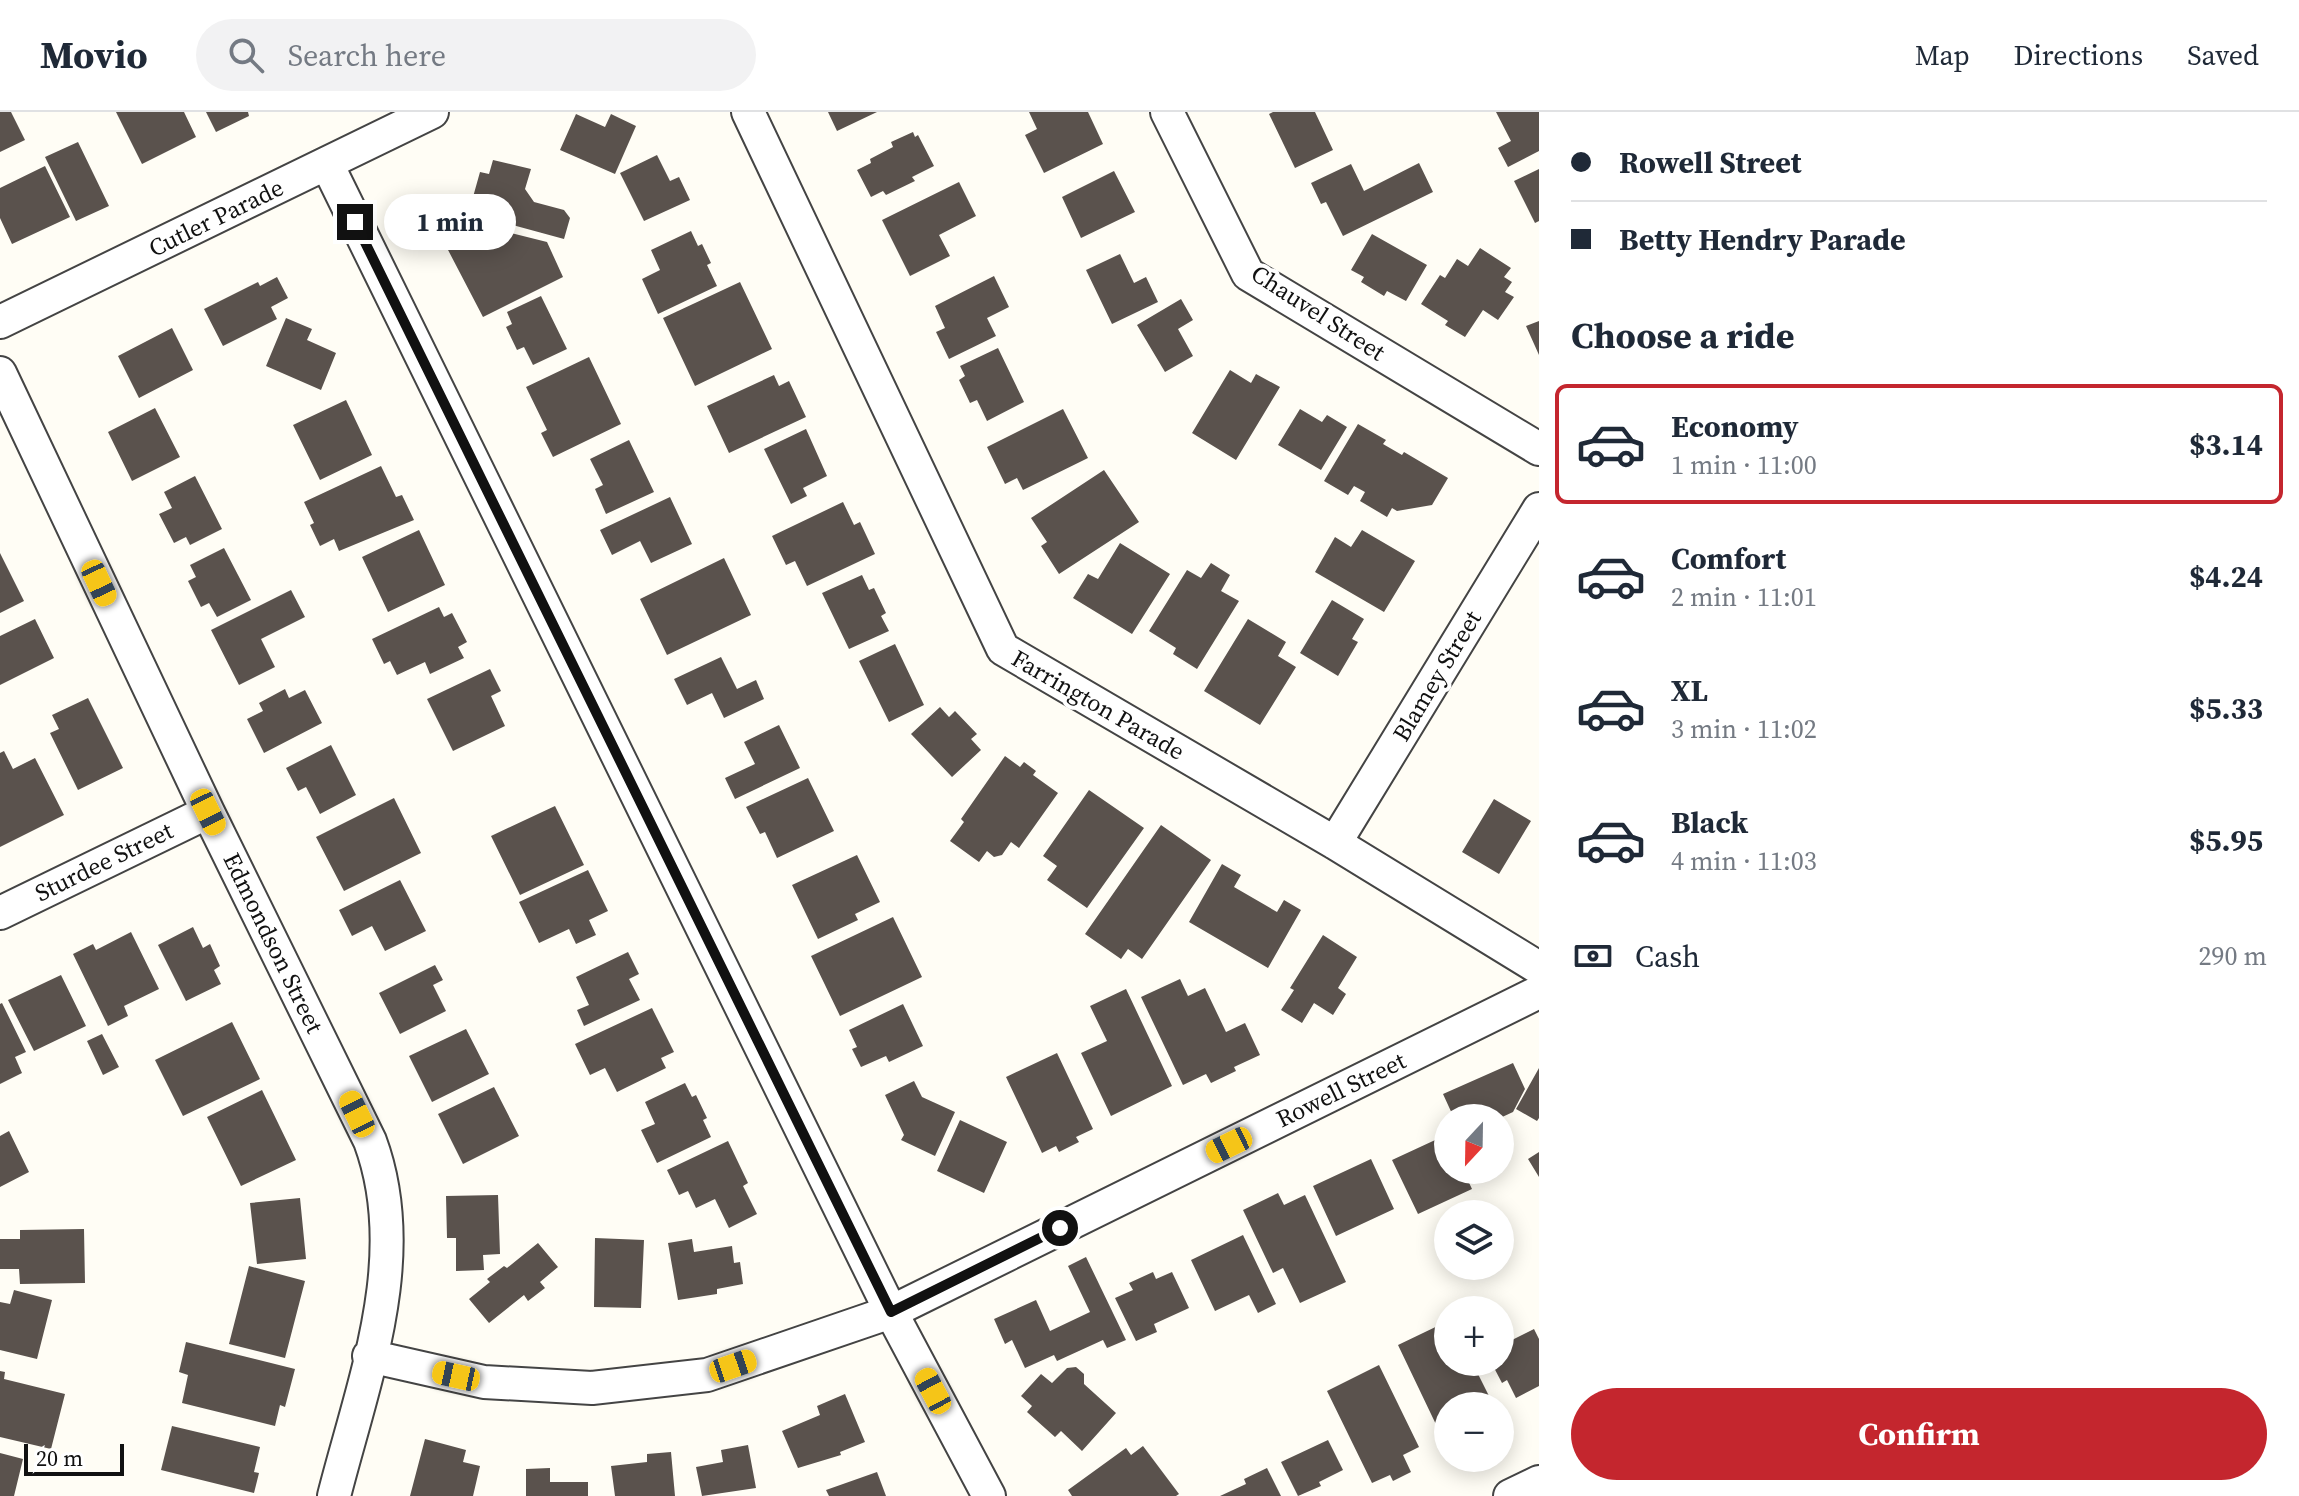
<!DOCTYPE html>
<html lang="en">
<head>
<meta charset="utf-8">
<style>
	body { margin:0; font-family:"Source Serif 4",serif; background:#f2f2f3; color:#1f2937; height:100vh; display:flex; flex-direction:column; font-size:30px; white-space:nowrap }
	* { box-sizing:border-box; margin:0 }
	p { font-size:26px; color:#747a83 }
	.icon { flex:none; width:44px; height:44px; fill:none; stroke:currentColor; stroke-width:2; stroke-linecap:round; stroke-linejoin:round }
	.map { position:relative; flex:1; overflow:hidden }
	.details { display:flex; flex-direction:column; background:#fff; width:760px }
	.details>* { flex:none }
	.banner { display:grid; align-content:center; height:176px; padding:0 32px; background:#fff }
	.needle { width:52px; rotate:202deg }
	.controls { position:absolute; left:1434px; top:992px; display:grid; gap:16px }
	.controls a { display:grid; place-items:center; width:80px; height:80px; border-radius:50%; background:#fff; box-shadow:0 4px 20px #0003; font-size:40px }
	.scale { position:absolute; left:24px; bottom:20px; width:100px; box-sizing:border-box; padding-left:8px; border:4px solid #111; border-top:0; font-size:22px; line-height:28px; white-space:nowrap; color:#111; -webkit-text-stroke:6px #fff; paint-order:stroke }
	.end { position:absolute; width:36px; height:36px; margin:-18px; border:10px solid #111; background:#fff; box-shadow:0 0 0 4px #fff }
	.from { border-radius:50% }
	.bubble { position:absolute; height:56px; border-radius:28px; background:#fff; box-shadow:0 4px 20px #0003; font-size:26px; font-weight:700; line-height:56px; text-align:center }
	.car { position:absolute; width:24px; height:48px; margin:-24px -12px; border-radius:10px; box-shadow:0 0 6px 2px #0007; background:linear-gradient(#f5c518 24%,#345 0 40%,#f5c518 0 76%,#345 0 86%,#f5c518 0) }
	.banner b { display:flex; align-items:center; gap:28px; height:76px; font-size:30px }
	.banner b+b { border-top:2px solid #e0e1e3 }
	.banner i { width:20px; height:20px; background:#1f2937 }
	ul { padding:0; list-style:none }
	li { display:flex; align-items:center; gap:24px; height:120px; margin:0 16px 12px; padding:0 16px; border:4px solid transparent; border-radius:12px }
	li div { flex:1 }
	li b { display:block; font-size:30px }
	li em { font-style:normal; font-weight:700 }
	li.active { border-color:#c4262e }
	li>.icon { width:72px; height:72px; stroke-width:1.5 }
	h2 { padding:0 32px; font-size:36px; line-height:96px }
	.pay { display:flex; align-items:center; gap:20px; height:88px; padding:0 32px; font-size:30px }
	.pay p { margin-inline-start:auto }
	.primary-button { display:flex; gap:16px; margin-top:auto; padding:16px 32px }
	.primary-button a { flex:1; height:92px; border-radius:48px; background:#c4262e; color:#fff; font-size:32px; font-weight:700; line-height:92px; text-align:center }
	header { display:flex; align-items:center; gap:48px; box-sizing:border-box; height:112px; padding:0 40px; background:#fff; border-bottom:2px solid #e0e1e3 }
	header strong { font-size:38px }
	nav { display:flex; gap:44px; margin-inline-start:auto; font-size:28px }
	.search { width:560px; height:72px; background:#f2f2f3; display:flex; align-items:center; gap:20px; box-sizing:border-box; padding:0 28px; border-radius:44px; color:#747a83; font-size:30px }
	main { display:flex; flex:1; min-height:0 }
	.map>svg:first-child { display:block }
</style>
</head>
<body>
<header>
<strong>Movio</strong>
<div class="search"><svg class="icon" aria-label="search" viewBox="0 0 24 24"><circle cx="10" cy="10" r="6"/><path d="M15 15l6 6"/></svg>Search here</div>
<nav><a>Map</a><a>Directions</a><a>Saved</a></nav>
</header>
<main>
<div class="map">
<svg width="1539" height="1384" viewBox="0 0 1539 1384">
	<rect width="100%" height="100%" fill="#fffdf5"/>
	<path fill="#5a524d" d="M0,0H11L25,28L0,40Z
		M116,0H184L196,25L142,52Z
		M206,0H248L249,4L216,20Z
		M828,0H877L837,19Z
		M1029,0H1088L1103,32L1044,61L1025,23L1037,17Z
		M1273,0H1315L1333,38L1295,56L1269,2Z
		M1496,0H1539V39L1508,55L1498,36L1511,29Z
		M576,2L605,15L611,2L636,14L615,62L560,38Z
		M913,20L915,25L918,23L934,54L912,65L915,69L886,83L883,79L871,85L857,58L871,51L870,47L893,35L891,30Z
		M78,30L109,94L76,109L45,45Z
		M657,43L670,69L679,65L690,88L644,109L620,61Z
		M493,48L531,57L525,77L534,90L564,98L570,106L564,127L479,104L483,88L473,85L480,60L489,62Z
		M1419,51L1433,80L1343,124L1326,90L1321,92L1311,71L1351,52L1364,79Z
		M45,54L70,105L12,132L0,106V76Z
		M1539,57V109L1535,111L1514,69Z
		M1114,59L1135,100L1081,126L1062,85Z
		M959,70L976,104L939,123L950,144L910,164L882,108Z
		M454,107L547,130L563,165L483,205L447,136Z
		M691,119L698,134L702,132L711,151L707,153L717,174L658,202L642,167L660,158L651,138Z
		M1372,122L1427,153L1406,189L1387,179L1384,184L1361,170L1364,165L1351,158Z
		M1480,136L1511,156L1504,165L1512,170L1505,180L1514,185L1498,208L1483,198L1465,225L1445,213L1448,209L1421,192L1440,163L1445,166L1457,147L1468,154Z
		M1120,142L1134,171L1146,165L1158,190L1112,212L1086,158Z
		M994,164L1009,195L987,206L996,224L949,247L936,220L945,216L935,194Z
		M277,165L288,186L271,195L277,207L223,234L204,197L258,170L260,174Z
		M740,170L772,237L695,274L663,206Z
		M541,184L567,237L533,253L524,235L517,238L506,215L512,212L507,200Z
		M1181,187L1193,208L1178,217L1193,244L1165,260L1137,213Z
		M286,206L312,217L307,228L336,241L321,278L266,254Z
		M1539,209V243L1526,214Z
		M172,216L193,258L139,286L118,244Z
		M998,236L1024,290L987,309L977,288L970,291L959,268L965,264L960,254Z
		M589,245L621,312L553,345L541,321L547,318L526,275Z
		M1230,258L1251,271L1256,262L1280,275L1236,348L1192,321Z
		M774,263L779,274L789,269L806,305L729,341L707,294Z
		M346,288L372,343L320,368L293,313Z
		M155,296L180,345L132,369L108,320Z
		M1063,297L1088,346L1023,378L1017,366L1005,372L987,335Z
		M1300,297L1322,310L1327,303L1347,315L1321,358L1278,333Z
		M1358,312L1386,328L1383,332L1402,343L1404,340L1448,366L1432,393L1397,399L1392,396L1387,405L1360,389L1365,380L1354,374L1348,383L1324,369Z
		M806,317L827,364L803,376L807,384L791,392L764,337Z
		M629,328L654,380L606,402L595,377L603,373L590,347Z
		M381,354L396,385L402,383L414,408L339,439L334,427L320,434L310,413L314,411L304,390Z
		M1104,358L1139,410L1059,462L1041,434L1047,430L1031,406Z
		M195,364L222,417L190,433L186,425L174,431L159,402L172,396L164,380Z
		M670,385L692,432L651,451L640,429L612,443L600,418Z
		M843,390L854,413L860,410L875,442L807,474L795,449L786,453L772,424Z
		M419,418L445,473L388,500L362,445Z
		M1362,418L1415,449L1384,500L1315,460L1335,425L1351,435Z
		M1120,431L1170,462L1132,522L1073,486L1088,462L1098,467Z
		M224,436L251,488L217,505L209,491L201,495L188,469L196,465L190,453Z
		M0,441L24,489L0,501Z
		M724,446L751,503L667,543L640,487Z
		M1211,451L1230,463L1221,479L1239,489L1197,557L1173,542L1176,536L1149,519L1187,458L1201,466Z
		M862,463L869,478L874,476L886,501L881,504L889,519L849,537L822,481Z
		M291,478L305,505L261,527L275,555L239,573L211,518Z
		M1332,488L1364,507L1352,527L1358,530L1338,564L1300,541Z
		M439,495L444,505L452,501L467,530L458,535L464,546L430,562L425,550L397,563L390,549L384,552L372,527Z
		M35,507L54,546L0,573V524Z
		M1248,507L1286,530L1278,544L1296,555L1260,613L1204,579Z
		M895,532L924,593L889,610L859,549Z
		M721,545L737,577L756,568L764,587L724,606L712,581L687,593L674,567Z
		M490,557L501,579L491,584L505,614L453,639L427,587Z
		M285,577L289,586L305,578L322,611L264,641L247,607L263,599L259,591Z
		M88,586L123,656L78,678L50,621L59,617L52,603Z
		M940,595L949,605L955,599L977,622L971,627L981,638L952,665L911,622Z
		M779,613L800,656L735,687L725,666L755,652L744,630Z
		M331,633L356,683L320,702L306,675L298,679L286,656Z
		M4,639L13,657L35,646L64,703L0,735V641Z
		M1005,644L1020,655L1024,650L1036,659L1033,663L1058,681L1019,736L1011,730L1002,743L994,745L987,739L979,750L950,729L964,710L961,707Z
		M808,666L834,719L777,746L765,720L760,722L746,695Z
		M1089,678L1144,716L1087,796L1047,768L1057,754L1043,744Z
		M394,686L421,741L344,779L316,725Z
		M1494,687L1531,709L1499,762L1462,740Z
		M555,694L584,753L520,783L491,724Z
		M1161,713L1211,748L1142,847L1128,837L1121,847L1085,822Z
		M857,743L880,790L855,802L858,808L818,827L792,773Z
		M1222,752L1241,763L1234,775L1277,800L1284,788L1301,798L1268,856L1189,810Z
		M588,758L608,799L589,808L596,823L576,832L569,817L539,831L519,790Z
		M400,768L426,819L385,839L372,814L352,824L339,798Z
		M893,805L922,865L840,904L811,844Z
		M193,815L203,836L210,832L220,854L214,858L221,872L186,889L158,833Z
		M131,820L159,877L124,894L128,904L108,914L73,842L93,832L96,838Z
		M1323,823L1357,845L1338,876L1346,882L1333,903L1314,891L1302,911L1281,898L1294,878L1290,876Z
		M628,840L639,862L629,867L640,888L584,914L577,898L589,893L576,865Z
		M435,853L443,868L433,873L446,899L400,922L379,881Z
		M61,863L86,914L34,939L8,888Z
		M1180,867L1188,884L1205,876L1226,920L1245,911L1260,943L1234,955L1236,959L1211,971L1206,962L1183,973L1141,885Z
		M1126,877L1172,974L1111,1004L1081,941L1107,929L1090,894Z
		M2,891L26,940L15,945L22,961L0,972V892Z
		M903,892L923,934L889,950L886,944L861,955L852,937L857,935L849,918Z
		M652,896L674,940L661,946L666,956L617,980L605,956L590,963L575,932Z
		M232,910L260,967L183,1004L155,948Z
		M466,917L489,962L432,990L409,944Z
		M102,922L119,955L103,963L87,929Z
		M1057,941L1093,1017L1076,1025L1079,1030L1059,1040L1056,1034L1042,1041L1006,965Z
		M1513,951L1525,977L1513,1000L1500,1006H1454L1443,982Z
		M1539,956V1006L1537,1009L1516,997Z
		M914,969L922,985L955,1000L935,1044L901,1028L904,1023L885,983Z
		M685,971L692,985L696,983L707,1006L703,1008L711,1025L657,1051L641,1018L655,1012L645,990Z
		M494,975L519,1024L463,1052L438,1002Z
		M262,978L296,1048L241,1074L207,1005Z
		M960,1008L1007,1030L984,1081L937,1059Z
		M9,1019L29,1060L0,1075V1024Z
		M1446,1023L1448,1058H1463L1472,1077L1418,1102L1392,1048Z
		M728,1029L748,1071L743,1074L757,1102L729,1116L715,1087L696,1096L688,1079L679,1083L667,1058Z
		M1539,1040V1065L1528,1047Z
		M1371,1047L1394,1097L1336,1124L1313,1074Z
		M1278,1081L1284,1093L1305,1083L1346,1170L1300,1191L1283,1156L1273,1161L1243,1098Z
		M498,1083L500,1142L483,1143L484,1158L456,1159V1126H447L446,1084Z
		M300,1086L306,1147L257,1152L250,1091Z
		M84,1117L85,1171L20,1172L19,1157H0V1127H20V1118Z
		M1243,1123L1276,1192L1258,1201L1249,1183L1215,1199L1191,1148Z
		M595,1126L644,1128L641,1196L594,1195Z
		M692,1127L694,1140L732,1134L734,1151L740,1150L743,1172L717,1177V1182L678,1188L668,1131Z
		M538,1131L558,1155L540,1170L545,1176L528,1189L524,1183L489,1211L469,1187L490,1170L487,1167L504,1154L507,1156Z
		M1086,1145L1126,1228L1107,1236L1103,1228L1057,1249L1054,1243L1025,1256L1012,1228L1005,1232L994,1207L1036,1188L1050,1219L1090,1200L1068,1154Z
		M249,1154L305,1169L285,1246L229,1232Z
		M1153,1160L1156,1167L1172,1160L1189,1196L1154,1212L1157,1220L1136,1229L1115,1186L1133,1178L1129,1171Z
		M14,1178L52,1188L37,1247L0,1238V1190L10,1192Z
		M1448,1209V1250H1472L1494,1294H1448V1322L1442,1325L1398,1233Z
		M1534,1217L1539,1227V1274L1516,1286L1507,1268L1502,1271L1491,1250H1500V1234Z
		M186,1230L295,1257L285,1295L280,1293L275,1314L182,1291L188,1263L179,1260Z
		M1379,1253L1419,1335L1403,1343L1411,1360L1393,1369L1390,1363L1372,1371L1327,1279Z
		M1076,1255L1084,1262V1272L1116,1301L1082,1339L1061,1319L1055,1325L1027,1300L1032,1294L1021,1284L1041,1262L1052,1271L1067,1256Z
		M0,1259L5,1260L4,1267L65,1282L51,1337L0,1325Z
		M845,1282L865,1330L840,1340L841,1343L798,1356L782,1319L820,1303L817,1294Z
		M172,1314L260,1335L254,1360L259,1361L254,1381L161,1358Z
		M425,1327L466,1338L463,1350L480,1354L473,1384H410Z
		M1328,1328L1343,1358L1319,1370L1321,1374L1298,1384L1281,1350Z
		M748,1333L756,1376L702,1384L696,1355L723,1350L721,1338Z
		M1143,1334L1179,1382L1176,1384H1072L1068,1378L1126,1336L1131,1343Z
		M671,1340L675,1384H615L611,1354L647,1350V1342Z
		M0,1341L23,1347L14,1384H0Z
		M550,1356V1370H588V1384H526V1357Z
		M1267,1356L1281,1384H1220L1246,1372L1244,1367Z
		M877,1360L886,1384H829L826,1378Z"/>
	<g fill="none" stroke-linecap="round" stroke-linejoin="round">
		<defs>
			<path id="minor" d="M748,0L1003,537L1335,731L1539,856
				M1167,0L1248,162L1539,337
				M327,52L891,1200L989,1384
				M0,210L432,0
				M0,261L208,700L370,1029C413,1145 363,1270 334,1384
				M1335,731L1539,397
				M0,801L208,700
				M369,1244L484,1270L592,1276L707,1263L891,1200L1539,880
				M1510,1384L1539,1370"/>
		</defs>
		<use href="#minor" stroke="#444" stroke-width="36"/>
		<use href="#minor" stroke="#fff" stroke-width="32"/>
	</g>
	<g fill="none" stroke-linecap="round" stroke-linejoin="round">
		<path stroke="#111" stroke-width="10" d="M355,110L891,1200L1060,1116"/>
	</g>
	<g text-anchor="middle" stroke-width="8" stroke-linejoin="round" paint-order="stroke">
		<g font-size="24" fill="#111" stroke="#fff">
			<text transform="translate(216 106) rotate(-26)" y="8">Cutler Parade</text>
			<text transform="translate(1318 201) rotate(33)" y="8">Chauvel Street</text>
			<text transform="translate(1437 564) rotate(-59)" y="8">Blamey Street</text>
			<text transform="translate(1098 593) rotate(30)" y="8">Farrington Parade</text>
			<text transform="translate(104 750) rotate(-26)" y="8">Sturdee Street</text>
			<text transform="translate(273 831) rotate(64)" y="8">Edmondson Street</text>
			<text transform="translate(1341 978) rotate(-26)" y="8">Rowell Street</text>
		</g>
	</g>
</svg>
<div class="controls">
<a><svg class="needle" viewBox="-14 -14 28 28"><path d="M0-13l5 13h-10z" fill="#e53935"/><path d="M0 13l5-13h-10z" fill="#747a83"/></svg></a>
<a><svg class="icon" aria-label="layers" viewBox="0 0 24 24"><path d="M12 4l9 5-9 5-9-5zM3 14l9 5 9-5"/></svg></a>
<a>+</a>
<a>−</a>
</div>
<div class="scale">20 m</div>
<i class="end from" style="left:1060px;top:1116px"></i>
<i class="end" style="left:355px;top:110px"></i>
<div class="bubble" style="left:384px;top:82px;width:132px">1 min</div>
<i class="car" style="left:99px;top:471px;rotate:155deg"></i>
<i class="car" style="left:208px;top:700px;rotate:154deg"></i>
<i class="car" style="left:357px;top:1002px;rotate:334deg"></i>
<i class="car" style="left:1229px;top:1033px;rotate:244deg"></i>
<i class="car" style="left:733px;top:1254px;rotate:71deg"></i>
<i class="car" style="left:456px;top:1264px;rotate:282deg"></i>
<i class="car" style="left:933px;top:1279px;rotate:332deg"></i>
</div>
<section class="details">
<div class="banner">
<b><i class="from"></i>Rowell Street</b>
<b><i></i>Betty Hendry Parade</b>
</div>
<h2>Choose a ride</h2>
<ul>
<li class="active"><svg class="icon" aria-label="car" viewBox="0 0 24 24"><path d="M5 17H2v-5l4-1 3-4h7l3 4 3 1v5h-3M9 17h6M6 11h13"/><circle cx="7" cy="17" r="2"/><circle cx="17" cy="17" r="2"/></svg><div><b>Economy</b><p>1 min · 11:00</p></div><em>$3.14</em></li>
<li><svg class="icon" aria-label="car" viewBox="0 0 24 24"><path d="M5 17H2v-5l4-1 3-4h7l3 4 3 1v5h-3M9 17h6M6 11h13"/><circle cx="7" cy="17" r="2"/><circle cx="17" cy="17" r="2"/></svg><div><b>Comfort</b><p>2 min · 11:01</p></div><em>$4.24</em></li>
<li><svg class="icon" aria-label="car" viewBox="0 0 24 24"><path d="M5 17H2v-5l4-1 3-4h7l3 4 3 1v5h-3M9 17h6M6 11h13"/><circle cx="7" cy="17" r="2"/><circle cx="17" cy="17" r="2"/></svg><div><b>XL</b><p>3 min · 11:02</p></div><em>$5.33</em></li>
<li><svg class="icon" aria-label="car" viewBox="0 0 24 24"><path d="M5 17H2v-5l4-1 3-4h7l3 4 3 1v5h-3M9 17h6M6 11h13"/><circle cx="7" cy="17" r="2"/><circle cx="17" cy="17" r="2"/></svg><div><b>Black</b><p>4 min · 11:03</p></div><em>$5.95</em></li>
</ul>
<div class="pay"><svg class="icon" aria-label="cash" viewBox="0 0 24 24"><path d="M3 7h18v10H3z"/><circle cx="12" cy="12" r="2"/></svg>Cash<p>290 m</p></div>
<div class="primary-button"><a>Confirm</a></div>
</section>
</main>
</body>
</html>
